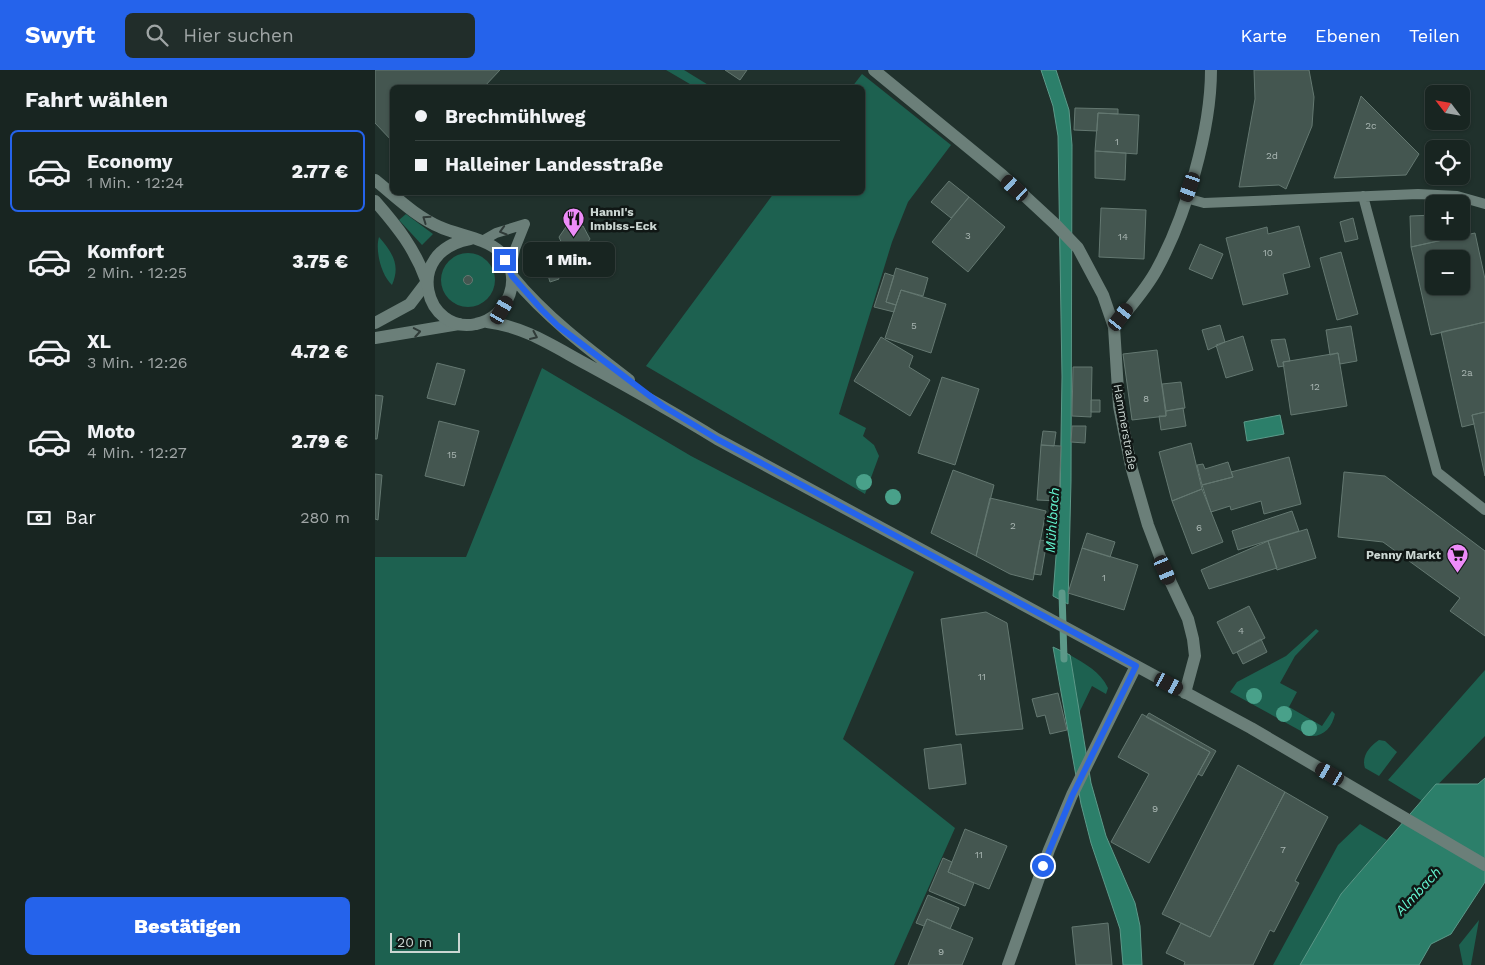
<!DOCTYPE html>
<html lang="de">
<head>
<meta charset="utf-8">
<style>
	body { margin:0; font-family:"Work Sans",sans-serif; background:#212d2a; color:#f1f3f6; height:100vh; display:flex; flex-direction:column; font-size:19px; white-space:nowrap }
	* { box-sizing:border-box; margin:0 }
	p { font-size:16px; color:#9fa5a5 }
	.icon { flex:none; width:28px; height:28px; fill:none; stroke:currentColor; stroke-width:2; stroke-linecap:round; stroke-linejoin:round }
	.map { position:relative; flex:1; overflow:hidden }
	.panel { display:flex; flex-direction:column; background:#182521; width:375px }
	.panel>* { flex:none }
	.banner { position:absolute; left:15px; top:15px; width:475px; height:110px; border-radius:8px; box-shadow:0 1px 4px #0004,0 0 0 1px #36423f; display:grid; align-content:center; height:110px; padding:0 25px; background:#182521 }
	.needle { width:32px; rotate:301deg }
	.buttons { position:absolute; left:1050px; top:15px; display:grid; gap:10px }
	.buttons a { display:grid; place-items:center; width:45px; height:45px; border-radius:8px; background:#182521; box-shadow:0 1px 4px #0004,0 0 0 1px #36423f; font-size:25px }
	.scale { position:absolute; left:15px; bottom:12px; width:70px; box-sizing:border-box; padding-left:5px; border:2px solid #cbd6d2; border-top:0; font-size:14px; line-height:18px; white-space:nowrap; color:#cbd6d2; -webkit-text-stroke:4px #101715; paint-order:stroke }
	.end { position:absolute; width:22px; height:22px; margin:-11px; border:6px solid #2563eb; background:#fff; box-shadow:0 0 0 2px #fff }
	.from { border-radius:50% }
	.bubble { position:absolute; height:35px; border-radius:8px; background:#182521; box-shadow:0 1px 4px #0004,0 0 0 1px #36423f; font-size:16px; font-weight:800; line-height:35px; text-align:center }
	.car { position:absolute; width:15px; height:30px; margin:-15px -8px; border-radius:6px; box-shadow:0 0 4px 1px #0007; background:linear-gradient(#222 24%,#8ab4d8 0 40%,#222 0 76%,#8ab4d8 0 86%,#222 0) }
	.banner b { display:flex; align-items:center; gap:18px; height:48px; font-size:19px }
	.banner b+b { border-top:1px solid #36423f }
	.banner i { width:12px; height:12px; background:#f1f3f6 }
	ul { padding:0; list-style:none }
	li { display:flex; align-items:center; gap:15px; height:82px; margin:0 10px 8px; padding:0 15px; border:2px solid transparent; border-radius:8px }
	li div { flex:1 }
	li b { display:block; font-size:19px }
	li em { font-style:normal; font-weight:800 }
	li.active { border-color:#2563eb }
	li>.icon { width:45px; height:45px; stroke-width:1.5 }
	h2 { padding:0 25px; font-size:22px; line-height:60px }
	.pay { display:flex; align-items:center; gap:12px; height:55px; padding:0 25px; font-size:19px }
	.pay p { margin-inline-start:auto }
	.button { display:flex; gap:10px; margin-top:auto; padding:10px 25px }
	.button a { flex:1; height:58px; border-radius:8px; background:#2563eb; color:#fff; font-size:20px; font-weight:800; line-height:58px; text-align:center }
	header { display:flex; align-items:center; gap:30px; box-sizing:border-box; height:70px; padding:0 25px; background:#2563eb; color:#fff }
	header strong { font-size:24px }
	nav { display:flex; gap:28px; margin-inline-start:auto; font-size:18px }
	.search { width:350px; height:45px; background:#212d2a; display:flex; align-items:center; gap:12px; box-sizing:border-box; padding:0 18px; border-radius:8px; color:#9fa5a5; font-size:19px }
	main { display:flex; flex:1; min-height:0 }
	.map>svg:first-child { display:block }
</style>
</head>
<body>
<header>
<strong>Swyft</strong>
<div class="search"><svg class="icon" aria-label="search" viewBox="0 0 24 24"><circle cx="10" cy="10" r="6"/><path d="M15 15l6 6"/></svg>Hier suchen</div>
<nav><a>Karte</a><a>Ebenen</a><a>Teilen</a></nav>
</header>
<main>
<section class="panel">
<h2>Fahrt wählen</h2>
<ul>
<li class="active"><svg class="icon" aria-label="car" viewBox="0 0 24 24"><path d="M5 17H2v-5l4-1 3-4h7l3 4 3 1v5h-3M9 17h6M6 11h13"/><circle cx="7" cy="17" r="2"/><circle cx="17" cy="17" r="2"/></svg><div><b>Economy</b><p>1 Min. · 12:24</p></div><em>2.77 €</em></li>
<li><svg class="icon" aria-label="car" viewBox="0 0 24 24"><path d="M5 17H2v-5l4-1 3-4h7l3 4 3 1v5h-3M9 17h6M6 11h13"/><circle cx="7" cy="17" r="2"/><circle cx="17" cy="17" r="2"/></svg><div><b>Komfort</b><p>2 Min. · 12:25</p></div><em>3.75 €</em></li>
<li><svg class="icon" aria-label="car" viewBox="0 0 24 24"><path d="M5 17H2v-5l4-1 3-4h7l3 4 3 1v5h-3M9 17h6M6 11h13"/><circle cx="7" cy="17" r="2"/><circle cx="17" cy="17" r="2"/></svg><div><b>XL</b><p>3 Min. · 12:26</p></div><em>4.72 €</em></li>
<li><svg class="icon" aria-label="car" viewBox="0 0 24 24"><path d="M5 17H2v-5l4-1 3-4h7l3 4 3 1v5h-3M9 17h6M6 11h13"/><circle cx="7" cy="17" r="2"/><circle cx="17" cy="17" r="2"/></svg><div><b>Moto</b><p>4 Min. · 12:27</p></div><em>2.79 €</em></li>
</ul>
<div class="pay"><svg class="icon" aria-label="cash" viewBox="0 0 24 24"><path d="M3 7h18v10H3z"/><circle cx="12" cy="12" r="2"/></svg>Bar<p>280 m</p></div>
<div class="button"><a>Bestätigen</a></div>
</section>
<div class="map">
<svg width="1110" height="895" viewBox="0 0 1110 895">
	<rect width="100%" height="100%" fill="#20312c"/>
	<path fill="#1d6150" d="M291,0H309L335,16L320,17Z
		M487,4L576,75L533,132L517,172L464,344L491,358L488,366L499,375L504,386L490,424L271,296L399,123L488,122V18L477,17Z
		M31,144L58,164L47,175L24,150Z
		M4,167C17,182 26,195 17,215C6,205 0,180 4,167Z
		M66 210a27 27 0 1 1 54 0a27 27 0 1 1-54 0Z
		M167,298L316,386L539,502L468,669L580,758L519,895H0V487H91Z
		M941,559L944,561L920,586L905,613L922,622L914,637L947,656L957,641L960,644C957,657 949,667 935,666L855,622L862,612L911,586Z
		M695,585C710,594 725,601 733,618L731,624L717,616L704,643Z
		M1110,600V666L1047,731L1013,710Z
		M1004,670L1010,671L1022,682L1004,706L990,698C986,686 995,676 1004,670Z
		M985,754L1012,770L966,824L925,895H898L963,775Z
		M1104,850L1096,895H1088L1084,875Z"/>
	<path fill="#2c7f6a" stroke="#5c9989" d="M666,0H681L694,40L697,75L696,411L693,534L678,526L685,433L687,307L683,66L678,36Z
		M905,345L909,364L872,371L869,352Z
		M678,577L695,585L716,713L731,766L760,833L765,856L767,895H748L745,859L716,773L706,734Z
		M1110,708V812L1076,864L1056,874L1044,895H925L966,824L1061,714H1103Z"/>
	<g fill="none" stroke-linecap="round" stroke-linejoin="round">
		<path stroke="#5c9989" stroke-width="7" d="M687,523L689,589"/>
	</g>
	<path fill="#445650" stroke="#647871" fill-rule="evenodd" d="M0,0H125L108,18H18V72L0,53Z
		M350,0H372L365,10Z
		M879,0H934L939,27L937,56L911,119L904,115L864,117L880,29Z
		M986,26L1044,84L1031,105L959,108Z
		M700,38L743,39V44L723,43L722,61L699,60Z
		M723,43L764,45L762,84L720,81Z
		M720,81L751,83L750,110L720,108Z
		M574,111L594,127L576,148L556,132Z
		M594,127L630,157L593,202L557,172Z
		M726,138L771,140L769,189L724,187Z
		M1059,145V161H1084L1085,166L1036,177L1035,146Z
		M978,148L983,169L970,172L965,152Z
		M193,154L208,156L215,169L206,182L190,181L184,167Z
		M924,156L935,197L908,204L913,224L868,235L851,168L892,157L893,164Z
		M1100,163L1110,209V252L1056,265L1036,177ZM1059,189H1086V216H1059Z
		M825,174L848,184L837,209L814,199Z
		M966,182L983,244L962,250L945,188Z
		M521,198L553,208L548,226L526,220L521,235L511,232Z
		M181,199L184,209L175,212L172,202Z
		M510,203L519,206L511,232L521,235L519,242L499,237Z
		M88.5 210a4.5 4.5 0 1 1 9 0a4.5 4.5 0 1 1-9 0Z
		M526,220L571,234L556,283L510,268Z
		M1110,252V342L1097,345L1099,354L1087,357L1066,262Z
		M845,255L850,272L833,280L827,260Z
		M976,256L982,291L965,294L963,283L955,285L951,260Z
		M868,266L878,300L851,308L841,275Z
		M506,267L538,286L534,297L555,310L535,346L479,311Z
		M910,269L915,291L908,292L909,296L903,297L896,270Z
		M782,280L791,346L757,350L748,284Z
		M963,283L972,336L916,345L908,292Z
		M62,293L90,300L80,335L52,328Z
		M698,297H717L716,347L697,346Z
		M567,307L604,319L580,395L543,383Z
		M806,312L810,338L791,341L787,314Z
		M0,325L8,326L2,369H0Z
		M716,330H725V342H716Z
		M808,338L811,356L786,360L784,346H791V341Z
		M1110,342V406L1097,345Z
		M64,351L104,361L89,416L50,406Z
		M697,356H711L710,373L696,372Z
		M668,361L681,362L679,376L666,375Z
		M816,373L827,419L797,431L784,382Z
		M666,375L686,376L684,431L662,430Z
		M914,387L926,434L889,444L886,431L856,440L855,436L836,442L827,415L858,407L856,402Z
		M853,392L858,407L827,415L822,395L828,394L830,399Z
		M578,400L619,415L601,486L556,463Z
		M969,402L1010,406L1110,481V566L1075,541L1085,528L1008,472L963,467Z
		M0,404L7,405L3,450L0,449Z
		M827,419L848,472L817,484L797,431Z
		M615,428L671,441L658,510L635,504L601,486Z
		M917,441L924,461L863,480L857,461Z
		M932,459L941,488L902,500L893,471Z
		M712,463L740,472L735,487L707,478Z
		M665,470L672,471L666,505L659,504Z
		M893,471L902,498L834,519L826,500Z
		M707,478L763,495L749,540L693,523Z
		M874,536L890,568L858,584L842,552Z
		M611,542L632,553L648,659L581,665L566,549Z
		M886,569L892,582L868,594L862,582Z
		M683,623L692,660L675,664L670,645L662,647L657,629Z
		M774,643L841,681L827,706L823,704L835,682L771,647Z
		M767,644L835,682L774,793L736,772L774,704L743,687Z
		M586,674L591,714L554,719L549,679Z
		M863,695L910,722L835,867L787,844Z
		M910,722L953,747L920,811L924,813L899,862L895,860L878,895H809L810,892L791,883L806,853L835,867Z
		M590,759L632,776L614,819L573,802Z
		M568,788L577,792L573,802L599,813L590,836L554,821Z
		M553,825L584,838L575,859L552,849L549,856L541,853Z
		M552,849L598,868L587,895H533Z
		M733,853L737,895H701L697,857Z"/>
	<g fill="none" stroke-linecap="round" stroke-linejoin="round">
		<path stroke="#6b7f79" stroke-width="10" d="M988,126L1062,402L1110,440
			M811,128L829,133L1043,124L1082,126L1110,134
			M107,171L121,163L150,154
			M136,199L140,179L150,154"/>
		<path stroke="#6b7f79" stroke-width="12" d="M0,253L35,234L51,213
			M739,257C753,239 771,220 782,199C811,146 836,60 836,0
			M0,268L84,254
			M633,895L674,780L697,725L761,596"/>
		<path stroke="#6b7f79" stroke-width="12" d="M499,0L627,105L680,154L703,178L728,225L739,257L744,336L756,396L773,455L790,500L813,549L818,569L820,586L810,623
			M0,110C20,126 41,147 65,157C82,165 110,168 124,181C151,205 133,248 101,254C51,265 26,182 95,169
			M0,131C22,156 40,179 51,210
			M137,206C171,247 212,278 254,310
			M112,252C149,256 181,278 213,295C257,319 300,343 342,369L876,658L1110,795"/>
	</g>
	<g fill="#49a18a">
		<circle cx="489" cy="412" r="8"/>
		<circle cx="518" cy="427" r="8"/>
		<circle cx="879" cy="626" r="8"/>
		<circle cx="909" cy="644" r="8"/>
		<circle cx="934" cy="658" r="8"/>
	</g>
	<defs><path id="oneway-chevron" d="M-2-3.5L2.5 0L-2 3.5" fill="none" stroke-width="1.6" stroke-linecap="round" stroke-linejoin="round" transform="scale(1.25)"/></defs>
	<g stroke="#303b38">
		<use href="#oneway-chevron" transform="translate(51 149) rotate(-145)"/>
		<use href="#oneway-chevron" transform="translate(128 161) rotate(164)"/>
		<use href="#oneway-chevron" transform="translate(42 262) rotate(-10)"/>
		<use href="#oneway-chevron" transform="translate(159 266) rotate(24)"/>
	</g>
	<g fill="none" stroke-linecap="round" stroke-linejoin="round">
		<path stroke="#2563eb" stroke-width="6" d="M130,190L137,206L167,240L183,256L288,336L342,369L761,596L697,726L668,796"/>
	</g>
	<defs>
		<symbol id="restaurant-pin" viewBox="-11 -11 22 30"><path d="M0 17L-7.5 6A9.5 9.5 0 1 1 7.5 6Z" fill="#ee8cf9" stroke="#101715"/><path d="M-5-6h1v4h1v-4h1v4h1v-4h1v5L-1.5 .5V6h-2V.5L-5-1ZM5-6V6H3V1.5H1.5Q1.5-4 5-6Z" fill="#111"/></symbol>
		<symbol id="supermarket-pin" viewBox="-11 -11 22 30"><path d="M0 17L-7.5 6A9.5 9.5 0 1 1 7.5 6Z" fill="#ee8cf9" stroke="#101715"/><path d="M-6-5.5h2.5l.6 2H6L4.5 2H-2.5L-4.4-4H-6ZM-1.5 3.2a1.3 1.3 0 1 0 .1 0ZM3 3.2a1.3 1.3 0 1 0 .1 0Z" fill="#111"/></symbol>
	</defs>
	<g fill-rule="evenodd">
		<use href="#restaurant-pin" x="186" y="136" width="25" height="34"/>
		<use href="#supermarket-pin" x="1070" y="472" width="25" height="34"/>
	</g>
	<g text-anchor="middle" stroke-width="5" stroke-linejoin="round" paint-order="stroke">
		<g font-size="10" fill="#a9b6b2">
			<text x="996" y="59">2c</text>
			<text x="742" y="75">1</text>
			<text x="897" y="89">2d</text>
			<text x="593" y="169">3</text>
			<text x="748" y="170">14</text>
			<text x="893" y="186">10</text>
			<text x="539" y="259">5</text>
			<text x="1092" y="306">2a</text>
			<text x="940" y="320">12</text>
			<text x="771" y="332">8</text>
			<text x="77" y="388">15</text>
			<text x="638" y="459">2</text>
			<text x="824" y="461">6</text>
			<text x="729" y="511">1</text>
			<text x="866" y="564">4</text>
			<text x="607" y="610">11</text>
			<text x="780" y="742">9</text>
			<text x="908" y="783">7</text>
			<text x="604" y="788">11</text>
			<text x="566" y="885">9</text>
		</g>
		<g font-size="12" font-weight="bold" fill="#cbd6d2" stroke="#101715" text-anchor="start">
			<text x="215" y="146">Hanni's<tspan x="215" dy="14">Imbiss-Eck</tspan></text>
			<text x="1066" y="489" text-anchor="end">Penny Markt</text>
		</g>
		<g font-size="12" fill="#cbd6d2" stroke="#101715">
			<text transform="translate(750 357) rotate(80)" y="4">Hammerstraße</text>
		</g>
		<g font-size="14" font-style="italic" fill="#64f6d1" stroke="#101715">
			<text transform="translate(677 450) rotate(-86)" y="5">Mühlbach</text>
			<text transform="translate(1043 821) rotate(-47)" y="5">Almbach</text>
		</g>
	</g>
</svg>
<div class="buttons">
<a><svg class="needle" viewBox="-14 -14 28 28"><path d="M0-13l5 13h-10z" fill="#e53935"/><path d="M0 13l5-13h-10z" fill="#9fa5a5"/></svg></a>
<a><svg class="icon" aria-label="locate" viewBox="0 0 24 24"><circle cx="12" cy="12" r="6"/><path d="M12 2v4M12 18v4M2 12h4M18 12h4"/></svg></a>
<a>+</a>
<a>−</a>
</div>
<div class="scale">20 m</div>
<i class="end from" style="left:668px;top:796px"></i>
<i class="end" style="left:130px;top:190px"></i>
<div class="bubble" style="left:148px;top:172px;width:92px">1 Min.</div>
<i class="car" style="left:815px;top:117px;rotate:199deg"></i>
<i class="car" style="left:640px;top:118px;rotate:312deg"></i>
<i class="car" style="left:127px;top:240px;rotate:30deg"></i>
<i class="car" style="left:746px;top:247px;rotate:37deg"></i>
<i class="car" style="left:790px;top:500px;rotate:157deg"></i>
<i class="car" style="left:794px;top:614px;rotate:118deg"></i>
<i class="car" style="left:955px;top:704px;rotate:300deg"></i>
<div class="banner">
<b><i class="from"></i>Brechmühlweg</b>
<b><i></i>Halleiner Landesstraße</b>
</div>
</div>
</main>
</body>
</html>
